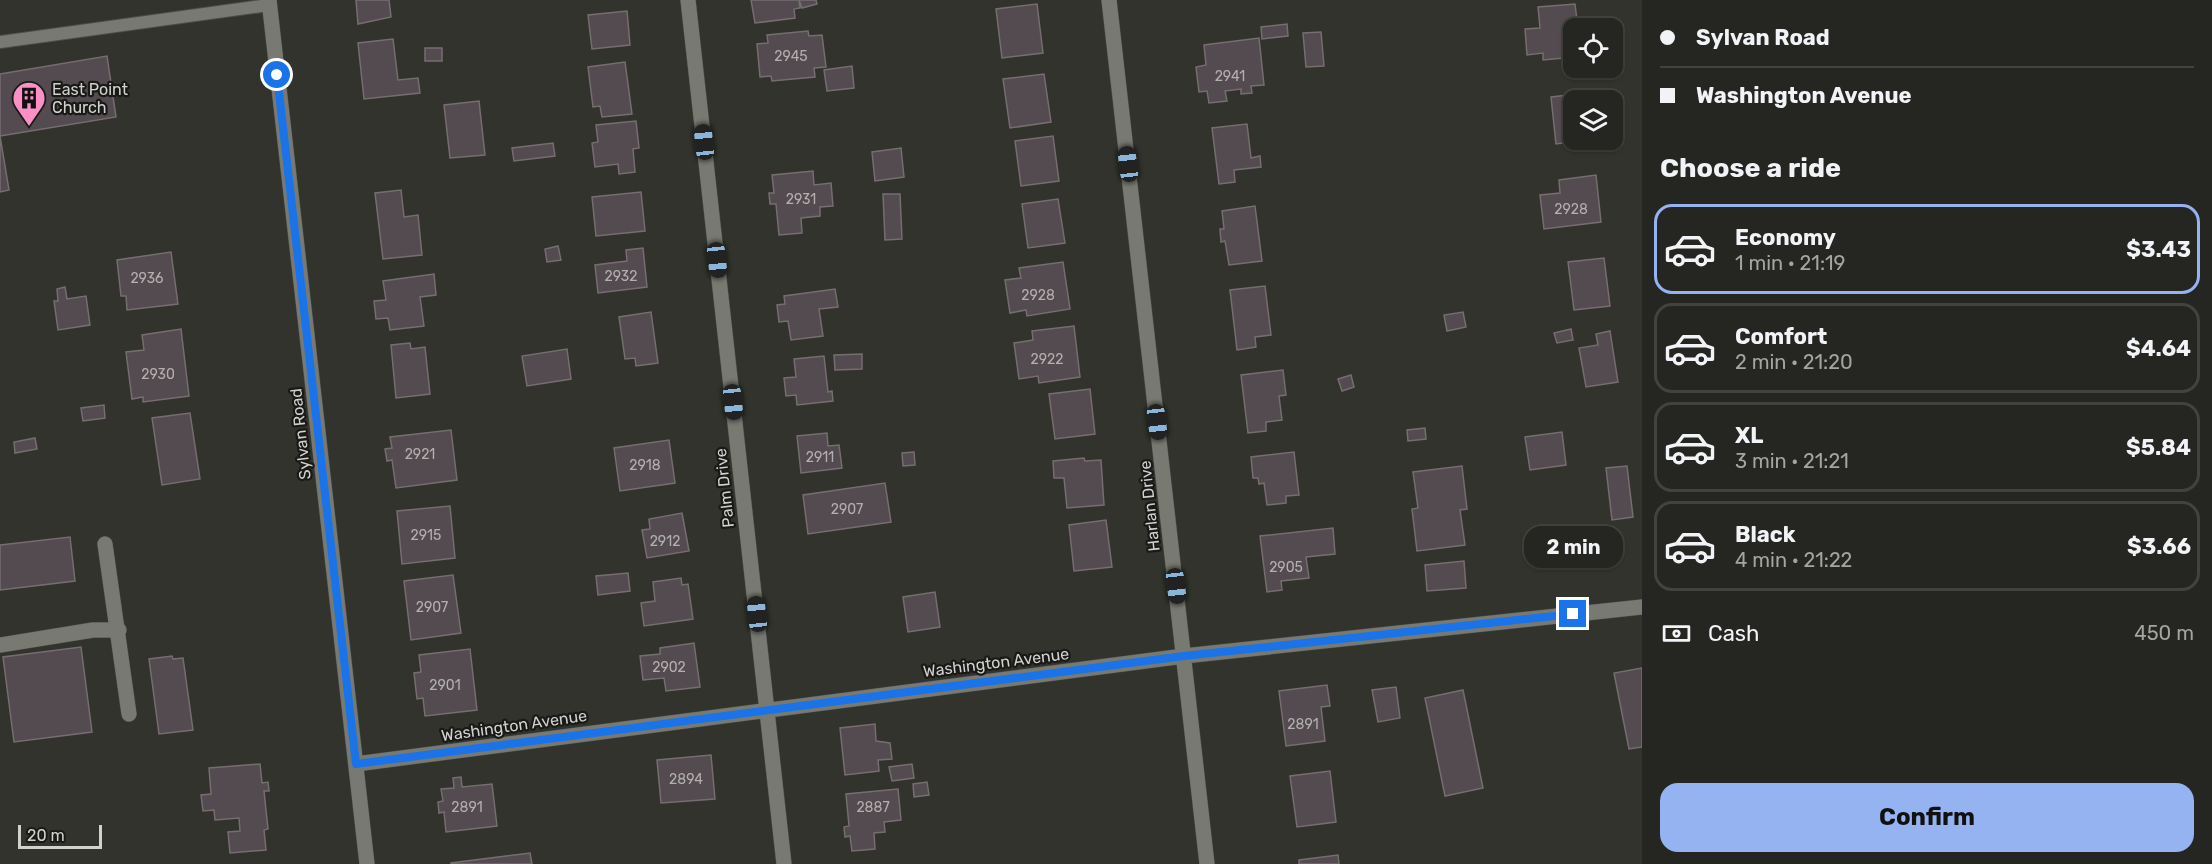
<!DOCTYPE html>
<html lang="en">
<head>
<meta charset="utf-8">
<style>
	body { margin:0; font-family:Rubik,sans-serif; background:#31322e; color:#f1f3f6; height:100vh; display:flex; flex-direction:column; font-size:22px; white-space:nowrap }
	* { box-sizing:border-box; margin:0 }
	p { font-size:20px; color:#a3a5a5 }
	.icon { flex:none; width:33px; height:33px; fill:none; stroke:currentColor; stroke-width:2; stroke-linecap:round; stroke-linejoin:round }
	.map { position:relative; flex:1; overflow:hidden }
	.details { display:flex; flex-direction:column; background:#252621; width:570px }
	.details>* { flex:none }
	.guide { display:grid; align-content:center; height:132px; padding:0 18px; background:#252621 }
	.fabs { position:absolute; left:1563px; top:18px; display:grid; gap:12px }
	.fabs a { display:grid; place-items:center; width:60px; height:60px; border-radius:12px; background:#252621; box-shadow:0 2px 4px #0004,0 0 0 2px #42433f; font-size:30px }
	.scale { position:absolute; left:18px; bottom:15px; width:84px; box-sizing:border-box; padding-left:6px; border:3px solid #d1d2ce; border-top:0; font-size:16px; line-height:21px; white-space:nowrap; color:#d1d2ce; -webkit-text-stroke:4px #191a17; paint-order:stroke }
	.end { position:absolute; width:27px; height:27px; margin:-14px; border:8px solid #1a73e8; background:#fff; box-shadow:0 0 0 3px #fff }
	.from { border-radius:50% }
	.bubble { position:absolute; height:42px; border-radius:18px; background:#252621; box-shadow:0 2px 4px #0004,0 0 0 2px #42433f; font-size:20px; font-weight:700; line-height:42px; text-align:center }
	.car { position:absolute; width:18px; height:36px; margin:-18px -9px; border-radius:8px; box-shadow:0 0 4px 2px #0007; background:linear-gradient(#222 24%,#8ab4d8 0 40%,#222 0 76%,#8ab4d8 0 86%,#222 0) }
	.guide b { display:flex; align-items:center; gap:21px; height:57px; font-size:22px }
	.guide b+b { border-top:2px solid #42433f }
	.guide i { width:15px; height:15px; background:#f1f3f6 }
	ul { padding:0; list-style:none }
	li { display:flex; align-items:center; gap:18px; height:90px; margin:0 12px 9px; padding:0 6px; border:3px solid #42433f; border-radius:18px }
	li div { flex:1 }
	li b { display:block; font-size:22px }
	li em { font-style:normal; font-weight:700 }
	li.on { border-color:#95b2f1 }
	li>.icon { width:54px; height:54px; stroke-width:1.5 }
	h2 { padding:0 18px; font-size:27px; line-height:72px }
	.pay { display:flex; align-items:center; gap:15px; height:66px; padding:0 18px; font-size:22px }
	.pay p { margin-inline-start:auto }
	.primary-button { display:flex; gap:12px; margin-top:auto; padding:12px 18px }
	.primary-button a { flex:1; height:69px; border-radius:18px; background:#95b2f1; color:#111; font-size:24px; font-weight:700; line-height:69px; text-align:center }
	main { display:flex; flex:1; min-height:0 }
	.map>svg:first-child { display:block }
</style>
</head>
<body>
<main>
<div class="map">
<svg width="1642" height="864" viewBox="0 0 1642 864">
	<rect width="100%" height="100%" fill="#31332c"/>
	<path fill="#534b4f" stroke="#766d71" stroke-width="1.5" d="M356,0H389L391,17L358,24Z
		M751,0H799L800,8L794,9L795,18L755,23Z
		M799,0H816L817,4L802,8Z
		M1037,4L1043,53L1002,58L996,9Z
		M1575,4L1578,28H1574V57L1543,60V53L1527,55L1525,29L1540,28L1538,7Z
		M627,11L630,45L592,49L588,15Z
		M1287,24L1288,36L1262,39L1261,27Z
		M808,31L809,36L822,35L826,67L814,68L815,77L772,81L771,76L760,77L757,44L768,43L767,35Z
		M1321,32L1324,66L1306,67L1303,33Z
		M1259,38L1264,85L1251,86L1252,93L1241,94V89L1225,91L1227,101L1209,103L1207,91L1199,92L1196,67L1206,65L1204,45Z
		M393,39L398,80L418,78L420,93L364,99L358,43Z
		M425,48H442V61H425Z
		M107,56L116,117L0,136L9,190L0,192V74Z
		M625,62L632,114L602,117L600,106L593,107L588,67Z
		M852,66L854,88L827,91L824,70Z
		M1044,74L1051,122L1010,128L1003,79Z
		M1587,93L1588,100H1574V140L1578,141L1556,144L1551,97Z
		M479,101L485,155L450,158L444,105Z
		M636,121L639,148L633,149L635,172L619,174L618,164L595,167L592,143L598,142L596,125Z
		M1247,124L1251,158L1260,156L1261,167L1234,170L1235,182L1219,184L1212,128Z
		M1053,136L1059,181L1021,186L1015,141Z
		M553,143L555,156L514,161L512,148Z
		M901,148L904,177L875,181L872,152Z
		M813,171L814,185L831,183L833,206L820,207V216L801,218L802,233L779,235L776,204H770L769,193H774L772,175Z
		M1596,175L1601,222L1544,229L1540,195L1560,193L1559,180Z
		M401,190L404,217L418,215L422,255L383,259L375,193Z
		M641,192L645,231L596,236L592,197Z
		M883,194H900L902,239L885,240Z
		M1058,199L1065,243L1028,248L1022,204Z
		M1255,206L1262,261L1229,265L1225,241L1221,242L1220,229H1224L1222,211Z
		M558,246L561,260L547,262L545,249Z
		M643,248L647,287L598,293L595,265L627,261L626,250Z
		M171,252L178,304L127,310L126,296H121L117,260Z
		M1604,258L1610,306L1574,310L1568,262Z
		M1063,262L1070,309L1027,316L1026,310L1010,313L1005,280L1021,278L1019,268Z
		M434,274L436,295L420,297L424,326L390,330L388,318L376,319L374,301L386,300L383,281Z
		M1265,286L1271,335L1255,337L1256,347L1237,350L1230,290Z
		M65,287L67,299L86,296L90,325L58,330L54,301H58L57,289Z
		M835,289L838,307L819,309L823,336L791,340L788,321L779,322L777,305L785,304L784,296Z
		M651,312L658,363L636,366L635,358L625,359L619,317Z
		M1463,312L1466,327L1447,331L1444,315Z
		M1074,326L1080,377L1039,383L1038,376L1019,379L1014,343L1033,340L1032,331Z
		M181,329L189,396L143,402V397L132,399L126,352L144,350L142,335Z
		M1571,329L1573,340L1557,343L1554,333Z
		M1610,331L1618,382L1586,387L1579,348L1598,345L1596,334Z
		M410,343L411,349L425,347L430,394L396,398L391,345Z
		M567,349L571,379L527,386L522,356Z
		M862,354V369L835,370L834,355Z
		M824,356L828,392L832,391L833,401L797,405L796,395L786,396L784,378L796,377L794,359Z
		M1283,370L1286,395L1279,396L1282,420L1266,422V431L1248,433L1241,375Z
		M1351,375L1354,387L1342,391L1338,379Z
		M1090,389L1095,434L1055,439L1049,394Z
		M104,405L105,418L83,421L81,408Z
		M190,413L200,479L162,485L152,418Z
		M1425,428L1426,439L1408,441L1407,430Z
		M451,430L457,480L396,488L392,460L387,461L385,449L392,448L390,437Z
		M1562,432L1566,465L1530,470L1525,437Z
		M827,433L828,446L839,445L842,468L801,473L797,436Z
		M35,438L37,449L15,453L14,442Z
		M669,440L675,483L620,491L614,448Z
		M914,452L915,465L903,466L902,453Z
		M1294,452L1299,495L1286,496V503L1267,505L1264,483L1259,484L1258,478H1253L1251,457Z
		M1084,458L1085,461L1101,460L1104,505L1067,508L1064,478H1054L1053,461Z
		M1462,466L1467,509L1460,510L1465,545L1417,551L1412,509L1418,508L1413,472Z
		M1627,466L1633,517L1612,520L1606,468Z
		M885,483L891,522L808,534L803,495Z
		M450,506L455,558L402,564L397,511Z
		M682,513L689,551L647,558L642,530L650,529L649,519Z
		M1106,520L1112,567L1074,571L1069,525Z
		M1333,528L1335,554L1306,557L1309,578L1281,581L1282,590L1267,592L1260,536Z
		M70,537L75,581L0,590V545Z
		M1464,561L1466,588L1427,591L1425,565Z
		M628,573L630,591L598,595L596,576Z
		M453,575L461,633L411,640L404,581Z
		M681,578L682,585L688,584L693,619L644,626L641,603L655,601L653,582Z
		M935,592L940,627L908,632L903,597Z
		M694,643L700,687L666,691L664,678L643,680L640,656L660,654V648Z
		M81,647L92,732L14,742L3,657Z
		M470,649L477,710L425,716L423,698L417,699L414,673L421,672L419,655Z
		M172,656L173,659L183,658L193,730L159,734L149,659Z
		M1642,668V747L1629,749L1614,673Z
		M1327,685L1330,706L1321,707L1325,741L1286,746L1279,691Z
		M1396,687L1400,718L1378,722L1372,690Z
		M1463,690L1483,788L1445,796L1425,698Z
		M875,724L876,741L890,743L892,759L878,760L879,771L845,775L840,728Z
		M711,755L715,799L661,803L657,760Z
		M260,764L262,783L268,782L269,791H264L268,829L264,830L266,850L230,853L228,832L240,831L239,818L215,820L214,810L203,811L201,795L211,794L209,768Z
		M912,764L914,778L892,781L889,767Z
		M1330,771L1336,822L1297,827L1290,776Z
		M461,777L462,787L492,784L497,826L446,832L444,812L439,813L438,802L443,801L441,789L454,788L453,778Z
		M927,782L929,795L914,797L913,784Z
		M898,789L901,820L884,822L885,832L874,833L875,849L852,851L850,836L845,837L844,827L849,826L846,794Z
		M530,853L532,864H451V863Z
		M1338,855L1339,864H1299V860Z"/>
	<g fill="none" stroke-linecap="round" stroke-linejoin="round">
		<defs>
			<path id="service" d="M0,42L269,5"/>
			<path id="minor" d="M688,0L784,864
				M1109,0L1207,864
				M105,544L129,714
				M0,645L93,630H119
				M356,764L1184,656L1642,607"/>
			<path id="secondary" d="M269,0L367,864"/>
		</defs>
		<use href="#service" stroke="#4d4e49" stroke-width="14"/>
		<use href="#minor" stroke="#4d4e49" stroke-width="16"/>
		<use href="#secondary" stroke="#4d4e49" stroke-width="16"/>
		<use href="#service" stroke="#787a72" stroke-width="12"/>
		<use href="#minor" stroke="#787a72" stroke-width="15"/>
		<use href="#secondary" stroke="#787a72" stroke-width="15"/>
	</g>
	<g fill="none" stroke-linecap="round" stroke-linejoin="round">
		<path stroke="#1a73e8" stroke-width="8" d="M277,75L356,764L1184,656L1573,614"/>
	</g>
	<defs>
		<symbol id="building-pin" viewBox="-11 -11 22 30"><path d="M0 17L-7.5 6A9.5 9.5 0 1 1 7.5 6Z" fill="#fb8fc6" stroke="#191a17"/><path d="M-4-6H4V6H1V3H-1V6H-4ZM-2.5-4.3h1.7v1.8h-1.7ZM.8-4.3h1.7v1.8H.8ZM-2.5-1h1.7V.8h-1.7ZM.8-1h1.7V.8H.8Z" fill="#111"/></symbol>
	</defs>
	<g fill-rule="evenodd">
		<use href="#building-pin" x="10" y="79" width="38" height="52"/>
	</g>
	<g text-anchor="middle" stroke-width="4.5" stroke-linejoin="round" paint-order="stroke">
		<g font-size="14" fill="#b2b0ae">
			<text x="791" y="61">2945</text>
			<text x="1230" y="81">2941</text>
			<text x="801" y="204">2931</text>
			<text x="1571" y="214">2928</text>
			<text x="621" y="281">2932</text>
			<text x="147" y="283">2936</text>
			<text x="1038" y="300">2928</text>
			<text x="1047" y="364">2922</text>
			<text x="158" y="379">2930</text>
			<text x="420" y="459">2921</text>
			<text x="820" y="462">2911</text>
			<text x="645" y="470">2918</text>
			<text x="847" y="514">2907</text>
			<text x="426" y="540">2915</text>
			<text x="665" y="546">2912</text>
			<text x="1286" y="572">2905</text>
			<text x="432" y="612">2907</text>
			<text x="669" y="672">2902</text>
			<text x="445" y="690">2901</text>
			<text x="1303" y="729">2891</text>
			<text x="686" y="784">2894</text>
			<text x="467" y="812">2891</text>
			<text x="873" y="812">2887</text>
		</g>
		<g font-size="16" fill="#d1d2ce" stroke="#191a17" text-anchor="start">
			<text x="52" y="95">East Point<tspan x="52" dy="18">Church</tspan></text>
		</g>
		<g font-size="16" fill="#d1d2ce" stroke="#191a17">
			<text transform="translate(300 434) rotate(-96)" y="6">Sylvan Road</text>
			<text transform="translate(724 488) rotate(-96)" y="6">Palm Drive</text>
			<text transform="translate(1149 506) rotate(-96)" y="6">Harlan Drive</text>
			<text transform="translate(996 662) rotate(-7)" y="6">Washington Avenue</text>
			<text transform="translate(514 725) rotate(-8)" y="6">Washington Avenue</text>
		</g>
	</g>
</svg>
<div class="fabs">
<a><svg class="icon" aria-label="locate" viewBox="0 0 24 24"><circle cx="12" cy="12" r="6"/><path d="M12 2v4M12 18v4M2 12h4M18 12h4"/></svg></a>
<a><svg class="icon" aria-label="layers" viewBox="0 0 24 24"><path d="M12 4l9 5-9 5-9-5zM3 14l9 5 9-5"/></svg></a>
</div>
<div class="scale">20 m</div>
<i class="end from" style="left:277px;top:75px"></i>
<i class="end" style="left:1573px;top:614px"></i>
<div class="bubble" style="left:1524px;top:526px;width:99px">2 min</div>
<i class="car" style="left:704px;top:142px;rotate:354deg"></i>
<i class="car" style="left:1128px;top:164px;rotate:353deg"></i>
<i class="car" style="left:717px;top:260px;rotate:174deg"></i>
<i class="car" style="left:733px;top:402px;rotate:174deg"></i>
<i class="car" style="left:1157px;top:422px;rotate:173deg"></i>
<i class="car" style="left:1176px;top:586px;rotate:173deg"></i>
<i class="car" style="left:757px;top:614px;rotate:354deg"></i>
</div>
<section class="details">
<div class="guide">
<b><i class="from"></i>Sylvan Road</b>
<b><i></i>Washington Avenue</b>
</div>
<h2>Choose a ride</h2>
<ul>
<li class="on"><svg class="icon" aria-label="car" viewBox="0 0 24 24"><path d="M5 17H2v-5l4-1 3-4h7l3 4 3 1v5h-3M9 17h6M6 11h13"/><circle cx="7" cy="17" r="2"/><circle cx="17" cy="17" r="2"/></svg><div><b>Economy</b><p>1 min · 21:19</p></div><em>$3.43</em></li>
<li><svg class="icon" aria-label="car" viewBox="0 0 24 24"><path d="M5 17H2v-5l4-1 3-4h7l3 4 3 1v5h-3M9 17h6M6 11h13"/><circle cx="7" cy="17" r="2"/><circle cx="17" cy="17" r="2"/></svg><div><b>Comfort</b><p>2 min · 21:20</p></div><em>$4.64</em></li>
<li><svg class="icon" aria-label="car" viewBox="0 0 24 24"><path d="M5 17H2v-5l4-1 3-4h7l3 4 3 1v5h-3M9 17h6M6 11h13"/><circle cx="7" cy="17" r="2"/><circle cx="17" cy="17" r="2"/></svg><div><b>XL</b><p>3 min · 21:21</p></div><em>$5.84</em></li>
<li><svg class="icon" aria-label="car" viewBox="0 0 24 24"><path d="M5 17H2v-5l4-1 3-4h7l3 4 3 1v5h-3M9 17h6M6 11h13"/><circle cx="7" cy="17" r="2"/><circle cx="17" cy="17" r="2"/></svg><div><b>Black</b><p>4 min · 21:22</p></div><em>$3.66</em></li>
</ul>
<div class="pay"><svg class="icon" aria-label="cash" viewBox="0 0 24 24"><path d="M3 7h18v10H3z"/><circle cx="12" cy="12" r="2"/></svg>Cash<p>450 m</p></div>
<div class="primary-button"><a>Confirm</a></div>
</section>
</main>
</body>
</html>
